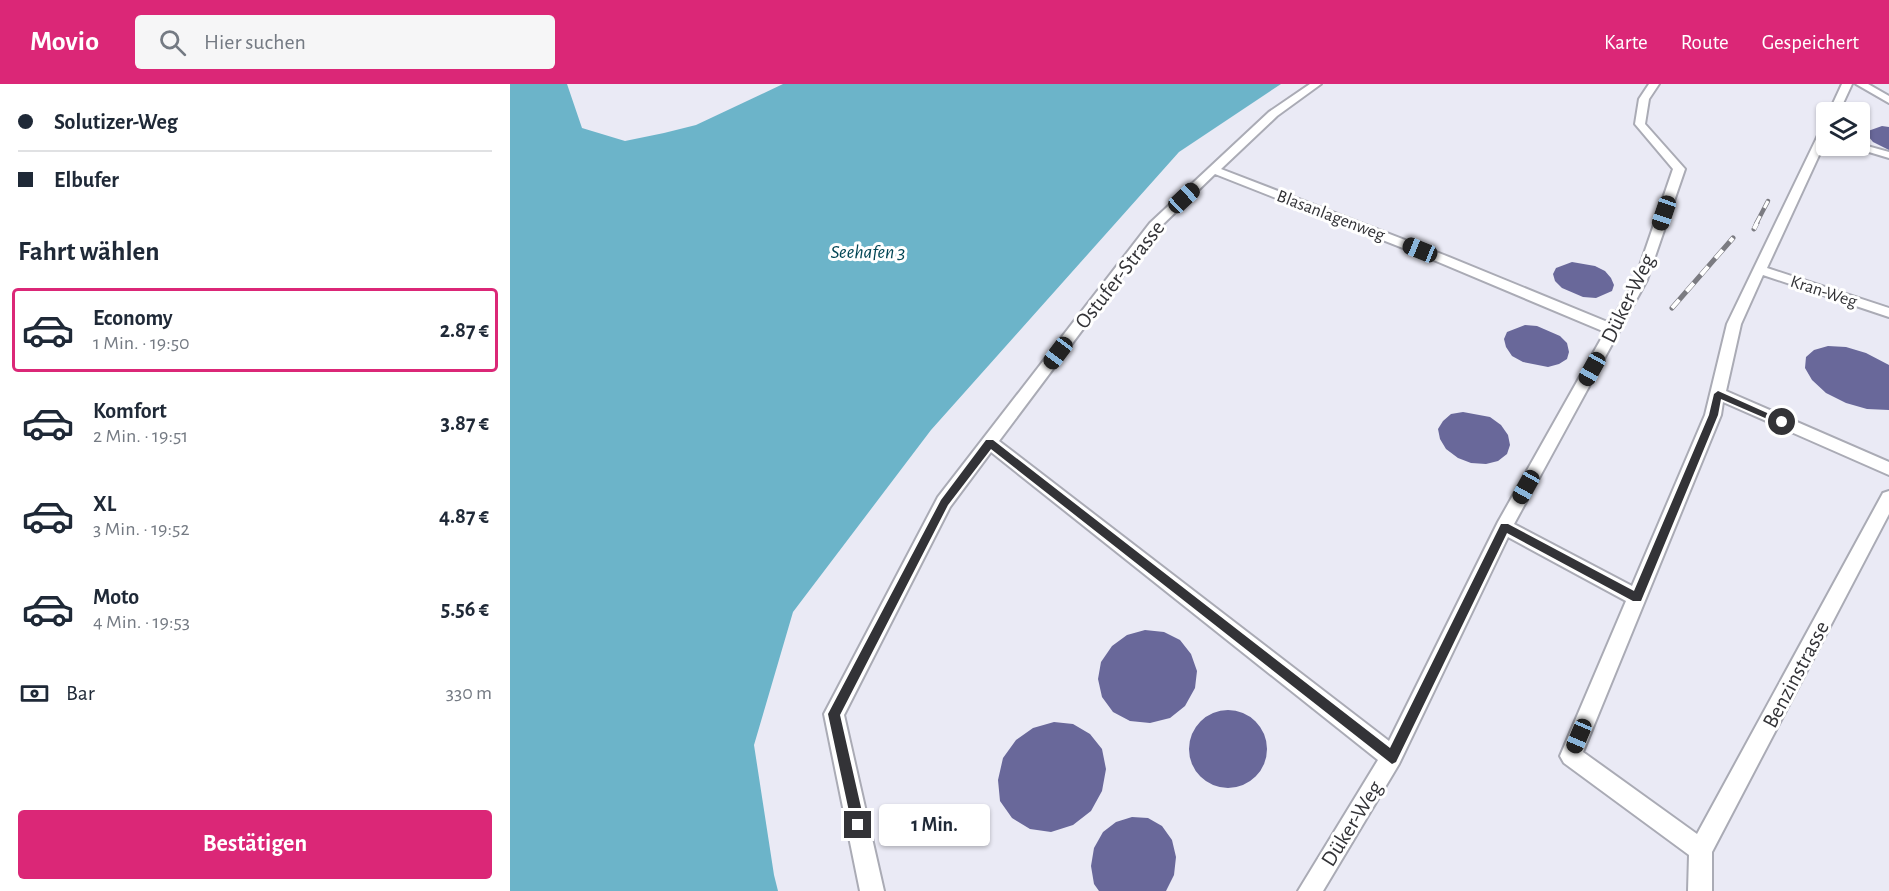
<!DOCTYPE html>
<html lang="de">
<head>
<meta charset="utf-8">
<style>
	body { margin:0; font-family:"Alegreya Sans",sans-serif; background:#f6f6f7; color:#1f2937; height:100vh; display:flex; flex-direction:column; font-size:22px; white-space:nowrap }
	* { box-sizing:border-box; margin:0 }
	p { font-size:20px; color:#747a83 }
	.icon { flex:none; width:33px; height:33px; fill:none; stroke:currentColor; stroke-width:2; stroke-linecap:round; stroke-linejoin:round }
	.map { position:relative; flex:1; overflow:hidden }
	.panel { display:flex; flex-direction:column; background:#fff; width:510px }
	.panel>* { flex:none }
	.banner { display:grid; align-content:center; height:132px; padding:0 18px; background:#fff }
	.buttons { position:absolute; left:1306px; top:18px; display:grid; gap:12px }
	.buttons a { display:grid; place-items:center; width:54px; height:54px; border-radius:6px; background:#fff; box-shadow:0 2px 4px #0004; font-size:30px }
	.end { position:absolute; width:27px; height:27px; margin:-14px; border:8px solid #333337; background:#fff; box-shadow:0 0 0 3px #fff }
	.from { border-radius:50% }
	.bubble { position:absolute; height:42px; border-radius:6px; background:#fff; box-shadow:0 2px 4px #0004; font-size:20px; font-weight:600; line-height:42px; text-align:center }
	.car { position:absolute; width:18px; height:36px; margin:-18px -9px; border-radius:8px; box-shadow:0 0 4px 2px #0007; background:linear-gradient(#222 24%,#8ab4d8 0 40%,#222 0 76%,#8ab4d8 0 86%,#222 0) }
	.banner b { display:flex; align-items:center; gap:21px; height:57px; font-size:22px }
	.banner b+b { border-top:2px solid #e0e1e3 }
	.banner i { width:15px; height:15px; background:#1f2937 }
	ul { padding:0; list-style:none }
	li { display:flex; align-items:center; gap:18px; height:84px; margin:0 12px 9px; padding:0 6px; border:3px solid transparent; border-radius:6px }
	li div { flex:1 }
	li b { display:block; font-size:22px }
	li em { font-style:normal; font-weight:600 }
	li.current { border-color:#db2777 }
	li>.icon { width:54px; height:54px; stroke-width:1.5 }
	h2 { padding:0 18px; font-size:27px; line-height:72px }
	.pay { display:flex; align-items:center; gap:15px; height:66px; padding:0 18px; font-size:22px }
	.pay p { margin-inline-start:auto }
	.action { display:flex; gap:12px; margin-top:auto; padding:12px 18px }
	.action a { flex:1; height:69px; border-radius:6px; background:#db2777; color:#fff; font-size:24px; font-weight:600; line-height:69px; text-align:center }
	header { display:flex; align-items:center; gap:36px; box-sizing:border-box; height:84px; padding:0 30px; background:#db2777; color:#fff }
	header strong { font-size:28px }
	nav { display:flex; gap:33px; margin-inline-start:auto; font-size:21px }
	.search { width:420px; height:54px; background:#f6f6f7; display:flex; align-items:center; gap:15px; box-sizing:border-box; padding:0 21px; border-radius:6px; color:#747a83; font-size:22px }
	main { display:flex; flex:1; min-height:0 }
	.map>svg:first-child { display:block }
</style>
</head>
<body>
<header>
<strong>Movio</strong>
<div class="search"><svg class="icon" aria-label="search" viewBox="0 0 24 24"><circle cx="10" cy="10" r="6"/><path d="M15 15l6 6"/></svg>Hier suchen</div>
<nav><a>Karte</a><a>Route</a><a>Gespeichert</a></nav>
</header>
<main>
<section class="panel">
<div class="banner">
<b><i class="from"></i>Solutizer-Weg</b>
<b><i></i>Elbufer</b>
</div>
<h2>Fahrt wählen</h2>
<ul>
<li class="current"><svg class="icon" aria-label="car" viewBox="0 0 24 24"><path d="M5 17H2v-5l4-1 3-4h7l3 4 3 1v5h-3M9 17h6M6 11h13"/><circle cx="7" cy="17" r="2"/><circle cx="17" cy="17" r="2"/></svg><div><b>Economy</b><p>1 Min. · 19:50</p></div><em>2.87 €</em></li>
<li><svg class="icon" aria-label="car" viewBox="0 0 24 24"><path d="M5 17H2v-5l4-1 3-4h7l3 4 3 1v5h-3M9 17h6M6 11h13"/><circle cx="7" cy="17" r="2"/><circle cx="17" cy="17" r="2"/></svg><div><b>Komfort</b><p>2 Min. · 19:51</p></div><em>3.87 €</em></li>
<li><svg class="icon" aria-label="car" viewBox="0 0 24 24"><path d="M5 17H2v-5l4-1 3-4h7l3 4 3 1v5h-3M9 17h6M6 11h13"/><circle cx="7" cy="17" r="2"/><circle cx="17" cy="17" r="2"/></svg><div><b>XL</b><p>3 Min. · 19:52</p></div><em>4.87 €</em></li>
<li><svg class="icon" aria-label="car" viewBox="0 0 24 24"><path d="M5 17H2v-5l4-1 3-4h7l3 4 3 1v5h-3M9 17h6M6 11h13"/><circle cx="7" cy="17" r="2"/><circle cx="17" cy="17" r="2"/></svg><div><b>Moto</b><p>4 Min. · 19:53</p></div><em>5.56 €</em></li>
</ul>
<div class="pay"><svg class="icon" aria-label="cash" viewBox="0 0 24 24"><path d="M3 7h18v10H3z"/><circle cx="12" cy="12" r="2"/></svg>Bar<p>330 m</p></div>
<div class="action"><a>Bestätigen</a></div>
</section>
<div class="map">
<svg width="1379" height="807" viewBox="0 0 1379 807">
	<rect width="100%" height="100%" fill="#eaeaf5"/>
	<path fill="#6cb4c9" d="M0,0H57L72,44L115,57L154,49L186,41L273,0H771L669,68L421,346L283,528L244,661L264,791L268,807H0Z"/>
	<path fill="#69689a" d="M1372,42L1379,43V66L1363,58L1358,52V47Z
		M1062,178L1085,182L1095,187L1101,194L1104,201L1102,207L1086,214L1073,213L1052,204L1045,197L1043,190L1046,184Z
		M1015,241L1027,242L1050,252L1057,259L1059,268L1057,275L1049,280L1038,283L1013,278L1002,272L996,263L994,255L997,248Z
		M1318,262L1336,263L1356,269L1379,281V326L1357,325L1336,319L1316,309L1302,296L1295,284L1296,273L1304,266Z
		M953,328L980,333L991,341L998,351L1000,361L997,370L988,377L976,380L961,379L948,374L936,365L930,355L928,345L933,337L941,330Z
		M635,546L654,548L670,556L681,570L687,587L685,604L675,622L660,634L640,639L620,637L603,628L592,613L588,595L591,578L602,562L617,551Z
		M679 665a39 39 0 1 1 78 0a39 39 0 1 1-78 0Z
		M544,638L563,640L580,650L592,665L596,685L592,707L581,727L563,741L541,748L520,745L502,734L490,717L488,696L493,674L506,656L523,644Z
		M622,733L638,734L652,742L662,756L666,773L664,791L656,807H589L584,800L581,782L584,764L593,748L606,738Z"/>
	<g fill="none" stroke-linecap="round" stroke-linejoin="round">
		<defs>
			<path id="service" d="M800,0H811L767,32L711,85L934,171L1100,239L1125,196L1163,85L1125,40L1129,15L1139,0H1149L1139,15L1135,40L1175,85L1137,196L1004,440L1122,502L1195,331L1217,240L1312,43L1317,40V54L1257,184L1379,224V233L1253,191L1231,240L1216,307L1379,378V391L1213,318L1211,331L1073,668L1187,750L1373,409L1379,407V430L1202,768V807H1178L1179,771L1054,679L1050,672L1116,517L998,453L889,680L813,807H788L868,676L481,368L440,423L334,631L374,807H350L314,630L428,413L640,139L759,28ZM705,90L926,177L1095,248L988,438L879,657L489,357L648,145Z
				M1332,0H1342L1329,28H1319Z
				M1346,0H1358L1379,12V19Z
				M1350,60L1379,68V74L1339,62Z"/>
		</defs>
		<use href="#service" stroke="#aaabb5" stroke-width="4"/>
		<use href="#service" fill="#fff" fill-rule="evenodd"/>
		<defs>
			<path id="rail-far1" d="M1246,140L1258,117"/>
			<path id="rail" d="M1244,145L1247,139
				M1162,224L1223,154"/>
		</defs>
		<use href="#rail-far1" stroke="#7b7b81" stroke-width="4.5"/>
		<use href="#rail" stroke="#7b7b81" stroke-width="5"/>
		<use href="#rail-far1" stroke="#fff" stroke-width="3" stroke-dasharray="9" stroke-linecap="butt"/>
		<use href="#rail" stroke="#fff" stroke-width="4" stroke-dasharray="11" stroke-linecap="butt"/>
	</g>
	<path fill="#333337" d="M1208,307L1277,338L1275,340H1269L1211,315L1208,331L1131,517H1123L997,449L886,678L882,680L481,365L438,421L330,631L355,741L353,746L348,747L343,746L318,630L431,416L476,356H483L880,664L991,440H998L1124,507L1199,331L1204,310Z"/>
	<g text-anchor="middle" stroke-width="6" stroke-linejoin="round" paint-order="stroke">
		<g font-size="18" fill="#333337" stroke="#fff">
			<text transform="translate(821 131) rotate(21)" y="6">Blasanlagenweg</text>
			<text transform="translate(1314 207) rotate(18)" y="6">Kran-Weg</text>
		</g>
		<g font-size="20" font-style="italic" fill="#004554" stroke="#fff">
			<text x="358" y="174">Seehafen 3</text>
		</g>
		<g font-size="22" fill="#333337" stroke="#fff">
			<text transform="translate(609 190) rotate(-52)" y="8">Ostufer-Strasse</text>
			<text transform="translate(1117 214) rotate(-64)" y="8">Düker-Weg</text>
			<text transform="translate(1285 590) rotate(-62)" y="8">Benzinstrasse</text>
			<text transform="translate(841 739) rotate(-58)" y="8">Düker-Weg</text>
		</g>
	</g>
</svg>
<div class="buttons">
<a><svg class="icon" aria-label="layers" viewBox="0 0 24 24"><path d="M12 4l9 5-9 5-9-5zM3 14l9 5 9-5"/></svg></a>
</div>
<i class="end from" style="left:1272px;top:338px"></i>
<i class="end" style="left:348px;top:741px"></i>
<div class="bubble" style="left:369px;top:720px;width:111px">1 Min.</div>
<i class="car" style="left:674px;top:114px;rotate:47deg"></i>
<i class="car" style="left:1154px;top:129px;rotate:199deg"></i>
<i class="car" style="left:910px;top:166px;rotate:292deg"></i>
<i class="car" style="left:548px;top:269px;rotate:217deg"></i>
<i class="car" style="left:1082px;top:285px;rotate:209deg"></i>
<i class="car" style="left:1016px;top:403px;rotate:209deg"></i>
<i class="car" style="left:1069px;top:652px;rotate:203deg"></i>
</div>
</main>
</body>
</html>
